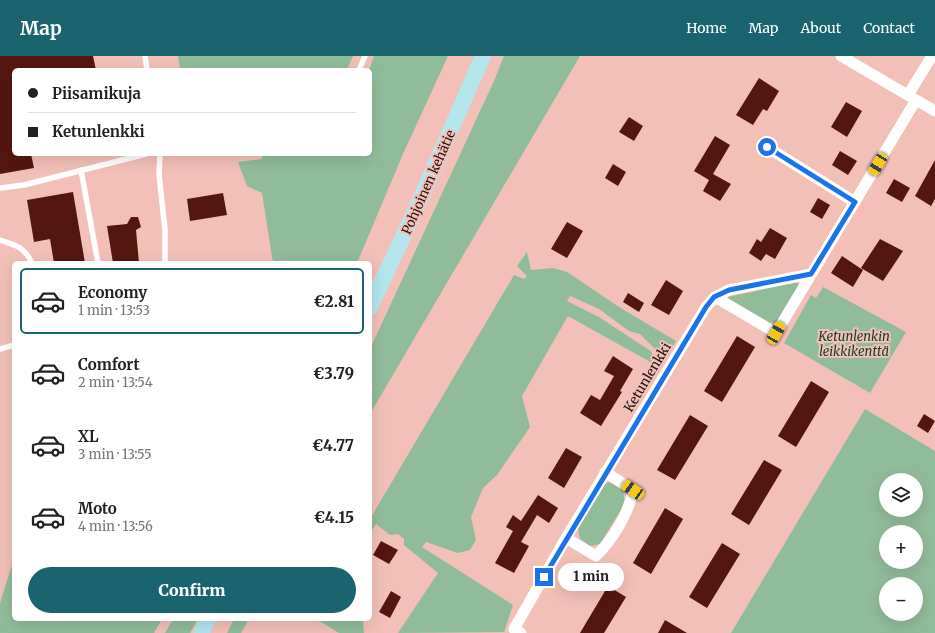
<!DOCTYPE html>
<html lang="en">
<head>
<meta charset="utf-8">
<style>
	body { margin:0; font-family:Merriweather,serif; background:#f6f6f6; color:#222; height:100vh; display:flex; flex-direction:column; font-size:15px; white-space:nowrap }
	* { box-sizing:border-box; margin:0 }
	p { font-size:13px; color:#767676 }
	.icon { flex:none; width:22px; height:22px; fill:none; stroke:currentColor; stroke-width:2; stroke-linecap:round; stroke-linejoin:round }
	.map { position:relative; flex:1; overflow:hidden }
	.drawer { position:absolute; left:12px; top:205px; width:360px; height:360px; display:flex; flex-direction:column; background:#fff; border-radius:6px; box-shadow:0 4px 16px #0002 }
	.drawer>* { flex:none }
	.hud { position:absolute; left:12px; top:12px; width:360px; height:88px; border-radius:6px; box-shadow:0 4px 16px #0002; display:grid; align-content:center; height:88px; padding:0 16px; background:#fff }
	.tools { position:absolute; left:879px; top:417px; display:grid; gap:8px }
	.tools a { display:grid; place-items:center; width:44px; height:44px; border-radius:50%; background:#fff; box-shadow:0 4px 16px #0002; font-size:20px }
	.end { position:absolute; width:18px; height:18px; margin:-9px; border:5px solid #1a73e8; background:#fff; box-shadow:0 0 0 2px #fff }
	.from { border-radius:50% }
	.bubble { position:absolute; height:28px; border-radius:14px; background:#fff; box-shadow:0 4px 16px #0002; font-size:13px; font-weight:800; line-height:28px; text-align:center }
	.car { position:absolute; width:12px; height:24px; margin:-12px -6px; border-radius:5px; box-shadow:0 0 3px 1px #0007; background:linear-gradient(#f5c518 24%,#345 0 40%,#f5c518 0 76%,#345 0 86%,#f5c518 0) }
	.hud b { display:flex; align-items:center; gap:14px; height:38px; font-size:15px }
	.hud b+b { border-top:1px solid #e0e0e0 }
	.hud i { width:10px; height:10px; background:#222 }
	ul { padding:7px 0 0; list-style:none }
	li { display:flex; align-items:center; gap:12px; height:66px; margin:0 8px 6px; padding:0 8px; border:2px solid transparent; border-radius:6px }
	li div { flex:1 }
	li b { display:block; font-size:15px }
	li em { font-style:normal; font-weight:800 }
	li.current { border-color:#1a6470 }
	li>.icon { width:36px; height:36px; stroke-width:1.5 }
	.primary-button { display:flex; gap:8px; margin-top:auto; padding:8px 16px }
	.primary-button a { flex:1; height:46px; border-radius:24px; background:#1a6470; color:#fff; font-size:16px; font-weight:800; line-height:46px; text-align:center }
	header { display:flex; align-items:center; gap:24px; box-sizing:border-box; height:56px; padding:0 20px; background:#1a6470; color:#fff }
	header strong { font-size:19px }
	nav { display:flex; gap:22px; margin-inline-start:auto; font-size:14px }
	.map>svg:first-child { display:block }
</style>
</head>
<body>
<header>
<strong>Map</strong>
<nav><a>Home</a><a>Map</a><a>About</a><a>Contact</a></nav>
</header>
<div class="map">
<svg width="935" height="577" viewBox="0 0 935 577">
	<rect width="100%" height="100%" fill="#f2c0b6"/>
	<path fill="#91bc9a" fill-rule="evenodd" d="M178,0H353L347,14H180Z
		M374,0H448L403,98L357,207H273L262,137L247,130L238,106L262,103V98H370L369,14Z
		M504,0H580L370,358V293L494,25Z
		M527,196L531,214L553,212L567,216L619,251L676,285L665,303L640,278L629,275L599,253L570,240L567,245L599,261L652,296V307L568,260L522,340L530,371L497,419L483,432L471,461L476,484L470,494L458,497L426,486L422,491L513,549L504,576L398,577L438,517L404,489V483L398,478L390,479L376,468L370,477V463L514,219L524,223L527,220L517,210Z
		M797,226L799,229L777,266L769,267L729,243L728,241Z
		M823,231L906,276L870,337L784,287L811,239L816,242Z
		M865,353L935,395V577H731ZM886,424H916V454H886ZM886,476H916V506H886ZM886,528H916V558H886Z
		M609,426L623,434L625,447L600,488L590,490L580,483L578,473L605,428Z
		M14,502V563H162L154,577H0V547Z
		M173,563H198L190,577H165Z
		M234,563H249L241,577H227Z
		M316,563H363L364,577H339Z"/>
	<path fill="#53170f" d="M0,0H93L96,14H14V98H31L34,112L0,118Z
		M759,22L779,35L767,55L763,53L753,69L736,59Z
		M846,46L862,55L847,81L831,71Z
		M629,61L643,70L634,85L619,76Z
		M715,80L730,89L713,118L731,128L720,145L703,135L709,124L694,115Z
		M840,95L857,105L848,119L832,109Z
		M935,104V143L931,150L915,140Z
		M613,108L626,116L618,130L605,122Z
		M894,123L910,132L902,146L886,137Z
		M73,136L85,207H54L50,183L34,186L27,144Z
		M223,137L227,159L190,165L187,143Z
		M818,142L830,149L822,163L810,156Z
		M131,161H138L141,171L136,174L139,207H113L107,170L127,168Z
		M567,166L583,175L567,202L551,193Z
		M770,172L787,182L775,203L766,198L761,205L749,197L757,183L761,186Z
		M880,183L903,195L883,225L861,212Z
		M842,200L863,214L853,231L831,217Z
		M666,224L683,235L669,259L651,249Z
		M628,237L644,247L639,256L623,246Z
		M737,280L755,291L722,346L704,335Z
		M613,300L633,313L620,335L622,336L601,370L580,357L591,339L600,344L614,320L604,315Z
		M811,325L829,336L796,391L778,380Z
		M924,358L935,365L928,377L917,370Z
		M690,359L708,370L675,424L657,414Z
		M566,392L582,401L564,432L548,422Z
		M764,404L782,414L749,469L731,458Z
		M538,439L558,452L549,467L537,459L521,486L529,490L514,517L495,507L513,475L506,471L513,459L521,465Z
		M665,452L683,463L651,518L633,507Z
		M381,485L398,494L389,508L373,499Z
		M722,487L740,498L707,552L689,541Z
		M608,530L626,541L604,577H580Z
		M391,535L401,541L390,562L379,556Z
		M665,564L687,577H658Z"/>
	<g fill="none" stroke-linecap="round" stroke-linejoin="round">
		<path stroke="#fff" stroke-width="5.5" d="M145,0L147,14
			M359,14L365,0
			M160,98L159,118L165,174V207
			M81,114L98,207
			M0,132L24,129L146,98
			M0,184C16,189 24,191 32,207
			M0,293L14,289"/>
		<path stroke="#fff" stroke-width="11" d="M841,0L935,55
			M908,39L932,0
			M767,91L855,146
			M715,241L776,277L916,44
			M566,482L596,500C613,483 629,457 633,434L605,416
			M521,577L514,573L566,482L706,251L715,241L729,234L811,218"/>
		<path stroke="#b3e6ed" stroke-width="16" d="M370,251L416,153L483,0
			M201,577L208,563"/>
	</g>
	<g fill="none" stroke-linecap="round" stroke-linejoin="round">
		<path stroke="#1a73e8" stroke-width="5" d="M544,521L706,251L714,241L729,234L811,218L855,146L767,91"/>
	</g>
	<g text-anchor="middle" stroke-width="4" stroke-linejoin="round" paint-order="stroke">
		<g font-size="13" fill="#24130f" stroke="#f2c0b6">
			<text transform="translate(428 126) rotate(-66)" y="5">Pohjoinen kehätie</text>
			<text transform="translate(647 321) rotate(-59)" y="5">Ketunlenkki</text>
		</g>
		<g font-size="13" font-style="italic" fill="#164325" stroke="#f2c0b6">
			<text x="854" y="285">Ketunlenkin<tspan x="854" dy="15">leikkikenttä</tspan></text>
		</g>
	</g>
</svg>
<div class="tools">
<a><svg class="icon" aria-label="layers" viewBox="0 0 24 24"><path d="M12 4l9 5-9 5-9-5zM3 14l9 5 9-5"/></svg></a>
<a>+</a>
<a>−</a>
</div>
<i class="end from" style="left:767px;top:91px"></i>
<i class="end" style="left:544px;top:521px"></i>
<div class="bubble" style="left:558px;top:507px;width:66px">1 min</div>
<i class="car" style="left:878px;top:108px;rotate:211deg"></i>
<i class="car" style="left:776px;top:277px;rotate:30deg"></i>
<i class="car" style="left:633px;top:434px;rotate:304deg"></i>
<div class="hud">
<b><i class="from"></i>Piisamikuja</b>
<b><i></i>Ketunlenkki</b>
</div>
<section class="drawer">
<ul>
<li class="current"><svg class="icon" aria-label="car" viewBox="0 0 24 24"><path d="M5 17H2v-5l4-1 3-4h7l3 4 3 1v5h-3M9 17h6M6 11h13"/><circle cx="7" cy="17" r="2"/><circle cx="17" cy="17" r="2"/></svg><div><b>Economy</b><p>1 min · 13:53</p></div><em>€2.81</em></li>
<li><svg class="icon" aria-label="car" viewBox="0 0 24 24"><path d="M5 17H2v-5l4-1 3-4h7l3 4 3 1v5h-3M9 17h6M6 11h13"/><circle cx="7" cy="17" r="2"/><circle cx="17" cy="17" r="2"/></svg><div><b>Comfort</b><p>2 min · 13:54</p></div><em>€3.79</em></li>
<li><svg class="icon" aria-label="car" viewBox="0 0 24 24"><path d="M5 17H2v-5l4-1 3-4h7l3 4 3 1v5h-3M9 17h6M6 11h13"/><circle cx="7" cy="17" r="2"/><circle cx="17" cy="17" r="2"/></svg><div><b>XL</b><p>3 min · 13:55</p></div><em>€4.77</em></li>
<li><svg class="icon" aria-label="car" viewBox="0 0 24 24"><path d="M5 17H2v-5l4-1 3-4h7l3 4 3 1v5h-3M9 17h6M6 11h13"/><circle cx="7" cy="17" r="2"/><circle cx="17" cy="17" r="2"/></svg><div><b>Moto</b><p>4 min · 13:56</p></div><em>€4.15</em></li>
</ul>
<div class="primary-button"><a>Confirm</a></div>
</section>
</div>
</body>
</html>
